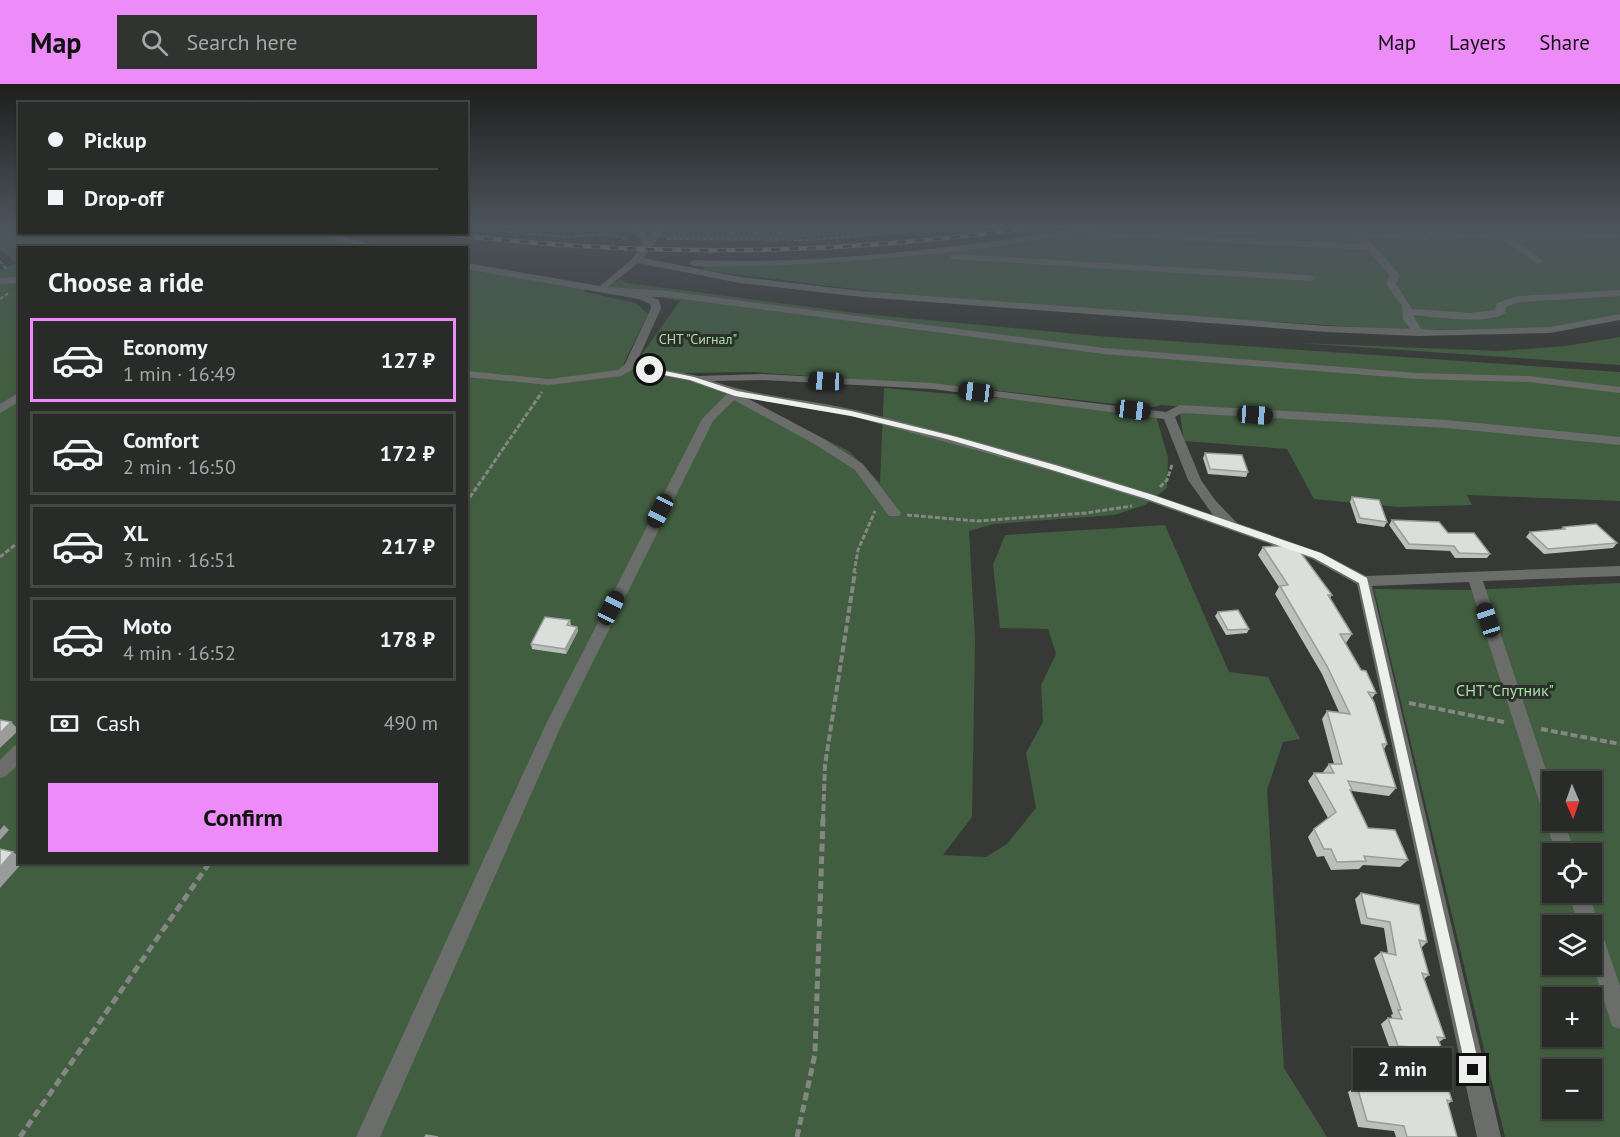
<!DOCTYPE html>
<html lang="en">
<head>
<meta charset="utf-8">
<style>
	body { margin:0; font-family:"PT Sans",sans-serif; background:#303330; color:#f1f3f6; height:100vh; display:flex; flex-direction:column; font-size:22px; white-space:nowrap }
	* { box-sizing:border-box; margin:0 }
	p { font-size:20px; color:#a5a7a8 }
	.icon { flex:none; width:33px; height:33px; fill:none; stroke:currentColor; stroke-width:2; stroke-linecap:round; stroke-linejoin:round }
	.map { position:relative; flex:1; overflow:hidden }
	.details { position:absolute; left:18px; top:162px; width:450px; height:618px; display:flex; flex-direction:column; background:#282b28; border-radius:0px; box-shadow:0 2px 4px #0004,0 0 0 2px #444745 }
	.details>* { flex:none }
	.top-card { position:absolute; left:18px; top:18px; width:450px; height:132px; border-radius:0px; box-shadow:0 2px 4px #0004,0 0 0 2px #444745; display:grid; align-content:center; height:132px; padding:0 30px; background:#282b28 }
	.needle { width:39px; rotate:178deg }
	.controls { position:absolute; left:1542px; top:687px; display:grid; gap:12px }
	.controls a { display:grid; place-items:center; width:60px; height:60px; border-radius:0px; background:#282b28; box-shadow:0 2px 4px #0004,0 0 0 2px #444745; font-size:30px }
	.end { position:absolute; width:27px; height:27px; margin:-14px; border:8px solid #eef0ee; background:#111; box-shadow:0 0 0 3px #111 }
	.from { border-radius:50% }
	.bubble { position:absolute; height:42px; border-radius:0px; background:#282b28; box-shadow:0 2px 4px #0004,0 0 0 2px #444745; font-size:20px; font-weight:600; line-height:42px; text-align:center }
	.car { position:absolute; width:18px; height:36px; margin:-18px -9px; border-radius:8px; box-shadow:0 0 4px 2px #0007; background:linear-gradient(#222 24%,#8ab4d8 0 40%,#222 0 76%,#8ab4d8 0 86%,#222 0) }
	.top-card b { display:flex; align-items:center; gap:21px; height:57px; font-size:22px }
	.top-card b+b { border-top:2px solid #444745 }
	.top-card i { width:15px; height:15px; background:#f1f3f6 }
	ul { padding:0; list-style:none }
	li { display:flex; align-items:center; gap:18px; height:84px; margin:0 12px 9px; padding:0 18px; border:3px solid #444745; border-radius:0px }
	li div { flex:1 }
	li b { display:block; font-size:22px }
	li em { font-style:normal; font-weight:600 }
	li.selected { border-color:#ed8cf9 }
	li>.icon { width:54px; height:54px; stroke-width:1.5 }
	h2 { padding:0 30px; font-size:27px; line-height:72px }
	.pay { display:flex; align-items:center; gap:15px; height:66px; padding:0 30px; font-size:22px }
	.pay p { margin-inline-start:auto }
	.action { display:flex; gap:12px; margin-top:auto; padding:12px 30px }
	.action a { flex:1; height:69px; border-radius:0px; background:#ed8cf9; color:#111; font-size:24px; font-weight:600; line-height:69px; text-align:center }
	header { display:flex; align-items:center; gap:36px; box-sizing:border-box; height:84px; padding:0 30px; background:#ed8cf9; color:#111 }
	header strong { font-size:28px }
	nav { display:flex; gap:33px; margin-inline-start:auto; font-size:21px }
	.search { width:420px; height:54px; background:#303330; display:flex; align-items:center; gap:15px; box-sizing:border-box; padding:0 21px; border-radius:0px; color:#a5a7a8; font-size:22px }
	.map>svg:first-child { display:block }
</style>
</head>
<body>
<header>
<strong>Map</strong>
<div class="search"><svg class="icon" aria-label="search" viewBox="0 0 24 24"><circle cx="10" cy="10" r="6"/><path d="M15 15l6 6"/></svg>Search here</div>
<nav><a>Map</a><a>Layers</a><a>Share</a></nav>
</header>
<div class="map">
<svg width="1620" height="1053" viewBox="0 0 1620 1053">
	<rect width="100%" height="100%" fill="#363935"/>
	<path fill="#425e40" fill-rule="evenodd" d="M0,143H19L20,148H304L371,163L20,164V778H466L467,184L584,205L585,208L636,219L648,230L621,285L685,296L743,313L850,368L880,399L884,304L1155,328L1168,374L1167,404L1145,421L1114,431L994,440L969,447L975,556L972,733L943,771L986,773L1007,760L1036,724L1026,669L1043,638L1041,601L1056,570L1048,545L1000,544L993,481L1005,451L1165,441L1229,588L1268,593L1300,655L1283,658L1267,706L1284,984L1327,1053H0V186L17,179L0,166Z
		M673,143H905L906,147L794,155L656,154L664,146Z
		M1114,143H1620V230L1549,244L1405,246L1149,230L877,208L702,186L706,181L942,168L1009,161Z
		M620,195L627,199L863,230L1098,252L1620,288V417L1467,411L1472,421L1398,423L1314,415L1287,365L1184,357L1180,331L1181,328L1358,339L1359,334L1266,330L1161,321L1149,324L956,302L752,288L681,289L650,283L639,274L680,217L609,203Z
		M1620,253V281L1299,259L1499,267L1566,262Z
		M1620,499V1053H1505L1374,505L1471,506ZM1552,698H1592V736H1552ZM1552,770H1592V808H1552ZM1552,842H1592V880H1552ZM1552,914H1592V952H1552ZM1552,986H1592V1024H1552Z"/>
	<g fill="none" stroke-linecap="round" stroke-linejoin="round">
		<path stroke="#848683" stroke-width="2" stroke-dasharray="4 2" stroke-linecap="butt" d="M466,144L565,153L604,150L627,155
			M667,155L809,156L962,143
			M0,177L7,186
			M0,215L9,209"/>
		<path stroke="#848683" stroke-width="3" stroke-dasharray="5 2" stroke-linecap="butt" d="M1160,403L1167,396L1172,381
			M466,419L542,308
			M907,431L977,437L1086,429L1132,422
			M0,473L20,457
			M854,489L858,466L875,427"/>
		<path stroke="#848683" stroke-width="4" stroke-dasharray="7 3" stroke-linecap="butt" d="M1409,619L1504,638
			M1541,645L1620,660
			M823,737L825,681L855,488"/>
		<path stroke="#848683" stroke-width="5" stroke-dasharray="8 4.5" stroke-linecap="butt" d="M20,1053L210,778
			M797,1053L815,970L823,735"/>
		<path fill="#6b6d6b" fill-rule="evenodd" d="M628,143H637L648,153L657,143H667L643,174L740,193L862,207L1327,242L1410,245L1403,235L1402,222L1386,200L1390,191L1367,166L1091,152L1087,148C1013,162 939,170 864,176C807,180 751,184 694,182L689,179L694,176C789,180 886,171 980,159C1022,154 1064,143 1106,143L1097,147L1362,160L1355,151L1356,149L1425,151L1436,146L1507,151L1620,149V155L1516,157L1541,175L1543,177L1538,180L1505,157L1437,152L1426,157L1367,154L1400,191L1396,200L1412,225L1471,229L1495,226L1497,219L1518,212L1620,206V212L1519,218L1506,223L1505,229C1488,241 1435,233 1413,231L1421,245L1439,246L1550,243L1620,230V236L1550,249L1418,252L1327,248L862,213L740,199L638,179L608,203L667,207L1104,264L1417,289L1529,292L1620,303V309L1529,298L1417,295L1104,270L667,213H651L659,216L661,224L636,280L698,292L763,290L932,299L1166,328L1180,321L1446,336L1620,353V361L1446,344L1182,329L1175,333L1201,396L1215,416L1237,439L1322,469L1366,492L1620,482V492L1483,497L1552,704V736H1564L1575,770H1556L1469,498L1372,502L1501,1053H1477L1357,500L1312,475L1145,416L1048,386L851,332L747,314L824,355L863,380L901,429L899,432H889L855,386L816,361L734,316L713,337L562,640L380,1053H356L546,640L702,335L727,310L689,297L632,286L621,292L549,301L466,293V287L549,295L618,286L625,280L651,224L650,220L639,215L466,185V179L600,202L632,175L644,159ZM763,296L932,305L1164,335L1188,396L1213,431C1096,389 976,356 855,326C807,315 758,313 712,297Z
			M1258,143H1266V144L1262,147Z
			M309,148H326L385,164H367Z
			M954,170L1310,191L1315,194L1310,197L951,175V171Z
			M20,193V199L0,200V194Z
			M20,308V317L0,329V320Z
			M20,660V679L6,692L0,694V676L14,662Z
			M1568,808H1588L1620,902V945L1612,942L1592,878V842H1579Z"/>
		<defs>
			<path id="rail" d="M430,148C638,174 829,172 1036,143"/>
		</defs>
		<use href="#rail" stroke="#979996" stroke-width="4.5"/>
		<use href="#rail" stroke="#2c2f2b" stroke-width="3" stroke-dasharray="9" stroke-linecap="butt"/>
	</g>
	<path fill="#bcc0bc" d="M1205,369L1248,388L1246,393L1208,390L1203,374Z
		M1352,413L1387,438L1384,443L1357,439L1350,418Z
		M1392,436L1448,449L1490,470L1487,474H1455L1450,467L1406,465L1389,441Z
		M1563,443L1617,459L1613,464L1544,470L1526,453L1530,448L1561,446Z
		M1263,463L1332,511L1330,514L1352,550L1346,559H1345L1361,586L1376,609L1372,614L1387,660L1384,665L1396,704L1389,712L1352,707L1350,708L1368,744L1408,776L1400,783L1363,781L1359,785L1331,786L1324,772L1317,773L1308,753L1314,745L1328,734L1308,697L1314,689H1324L1323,688L1329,680H1334L1322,635L1327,627L1339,628L1322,590L1275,510L1279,503L1258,471Z
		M1218,528L1249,545L1247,549L1226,551L1215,532Z
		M570,536L571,542L577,543L578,547L566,570L532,565L531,560Z
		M1361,809L1427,858L1421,864L1429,891L1424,895L1445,954L1439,958L1442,965L1434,971L1391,968L1381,940L1388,934H1392L1391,931L1393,930L1374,874L1381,868L1388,870L1384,844L1361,840L1355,815Z
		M1398,985L1452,1017L1448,1020L1457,1053H1396L1394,1047L1358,1043L1348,1008L1357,1002L1392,1006L1388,991Z"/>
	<path fill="#999c99" d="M577,543L578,547L566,570L565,565Z
		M11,638L19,646L0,664V649Z
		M4,741L9,746L0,756V746Z
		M13,768L20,773V778H23L0,804V783Z"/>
	<path fill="#dbdfdb" stroke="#999c99" stroke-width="1.5" d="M1205,369L1242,371L1248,388L1210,385Z
		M1352,413L1379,416L1387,438L1360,434Z
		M1392,436L1439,438L1448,449H1474L1490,470L1459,469L1454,462L1409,460Z
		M1596,440L1617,459L1548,465L1530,448L1565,445L1563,443Z
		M1295,461L1332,511H1328L1352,550H1340L1361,586L1366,587L1376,609L1368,608L1374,618L1387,660H1382L1396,704L1348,697L1352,706H1350L1368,744L1395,746L1408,776L1364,772L1366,777L1337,778L1331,765H1324L1314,745L1336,728L1314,689H1334L1329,680H1342L1327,627L1350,630L1327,582L1280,502L1288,501L1263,463Z
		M1238,526L1249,545L1228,546L1218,528Z
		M545,533L570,536L567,541L577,543L565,565L531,560Z
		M0,636L11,638L0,649Z
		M0,765L13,768L0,783Z
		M1361,809L1419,821L1427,858L1419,856L1429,891L1422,889L1445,954L1437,953L1442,965L1398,962L1388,934L1402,935L1398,926H1401L1381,868L1396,871L1390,838L1367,834Z
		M1398,985L1445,994L1452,1017L1447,1016L1457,1053H1407L1404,1042L1367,1037L1357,1002L1403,1007Z
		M426,1051L438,1053H425Z"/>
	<linearGradient id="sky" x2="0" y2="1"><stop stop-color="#1e1f1d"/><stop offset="0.49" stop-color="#4c545c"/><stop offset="1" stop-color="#4c545c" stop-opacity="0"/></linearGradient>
	<rect width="1620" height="291" fill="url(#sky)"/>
	<path fill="#eef0ee" d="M650,284L694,293L737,307L851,327L953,352L1055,381L1153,411L1321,469L1367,494L1480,986L1478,991L1473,993L1468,991L1466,986L1359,499L1314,474L1147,415L1049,385L947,355L851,332L735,312L690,296L648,288Z"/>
	<g text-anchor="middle" stroke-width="6" stroke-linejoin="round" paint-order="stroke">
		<g font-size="14" fill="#a5e1a0" stroke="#2c2f2b">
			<text x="698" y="260">СНТ "Сигнал"</text>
		</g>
		<g font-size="16" fill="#a5e1a0" stroke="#2c2f2b">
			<text x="1505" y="612">СНТ "Спутник"</text>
		</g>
	</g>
</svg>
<div class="controls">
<a><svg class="needle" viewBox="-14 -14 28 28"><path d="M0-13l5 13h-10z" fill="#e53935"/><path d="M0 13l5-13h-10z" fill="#a5a7a8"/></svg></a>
<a><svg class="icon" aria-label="locate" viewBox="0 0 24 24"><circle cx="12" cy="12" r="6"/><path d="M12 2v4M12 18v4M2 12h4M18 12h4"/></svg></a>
<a><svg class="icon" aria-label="layers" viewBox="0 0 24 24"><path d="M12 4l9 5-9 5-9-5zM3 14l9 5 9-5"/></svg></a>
<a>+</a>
<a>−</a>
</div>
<i class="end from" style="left:650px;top:286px"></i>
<i class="end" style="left:1473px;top:986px"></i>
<div class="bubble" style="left:1353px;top:964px;width:99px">2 min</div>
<i class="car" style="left:826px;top:297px;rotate:273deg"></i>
<i class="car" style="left:976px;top:308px;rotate:277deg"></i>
<i class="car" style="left:1133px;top:326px;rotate:97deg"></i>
<i class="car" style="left:1255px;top:331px;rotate:94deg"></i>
<i class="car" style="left:660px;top:427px;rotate:207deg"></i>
<i class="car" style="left:611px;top:524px;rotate:27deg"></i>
<i class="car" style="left:1488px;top:536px;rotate:342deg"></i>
<div class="top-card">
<b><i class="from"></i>Pickup</b>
<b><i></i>Drop-off</b>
</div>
<section class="details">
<h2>Choose a ride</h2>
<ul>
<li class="selected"><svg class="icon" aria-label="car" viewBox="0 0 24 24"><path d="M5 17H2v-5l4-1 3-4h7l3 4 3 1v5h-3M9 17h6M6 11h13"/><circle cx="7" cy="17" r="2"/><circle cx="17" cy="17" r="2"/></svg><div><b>Economy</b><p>1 min · 16:49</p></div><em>127 ₽</em></li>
<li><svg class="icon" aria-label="car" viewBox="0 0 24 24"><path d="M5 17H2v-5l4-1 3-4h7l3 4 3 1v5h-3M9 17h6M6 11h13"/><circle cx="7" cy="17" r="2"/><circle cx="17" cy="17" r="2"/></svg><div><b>Comfort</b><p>2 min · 16:50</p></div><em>172 ₽</em></li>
<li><svg class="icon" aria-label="car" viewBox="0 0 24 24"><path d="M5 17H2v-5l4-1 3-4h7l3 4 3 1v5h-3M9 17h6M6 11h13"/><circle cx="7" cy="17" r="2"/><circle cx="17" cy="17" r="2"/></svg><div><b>XL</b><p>3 min · 16:51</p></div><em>217 ₽</em></li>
<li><svg class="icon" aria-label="car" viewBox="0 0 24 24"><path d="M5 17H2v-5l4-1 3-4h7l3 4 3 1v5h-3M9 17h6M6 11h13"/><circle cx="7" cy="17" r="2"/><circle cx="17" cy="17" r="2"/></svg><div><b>Moto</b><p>4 min · 16:52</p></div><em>178 ₽</em></li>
</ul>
<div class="pay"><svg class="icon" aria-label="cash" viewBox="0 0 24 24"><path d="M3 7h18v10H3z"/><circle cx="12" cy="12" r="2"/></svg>Cash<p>490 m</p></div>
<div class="action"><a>Confirm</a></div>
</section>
</div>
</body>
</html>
